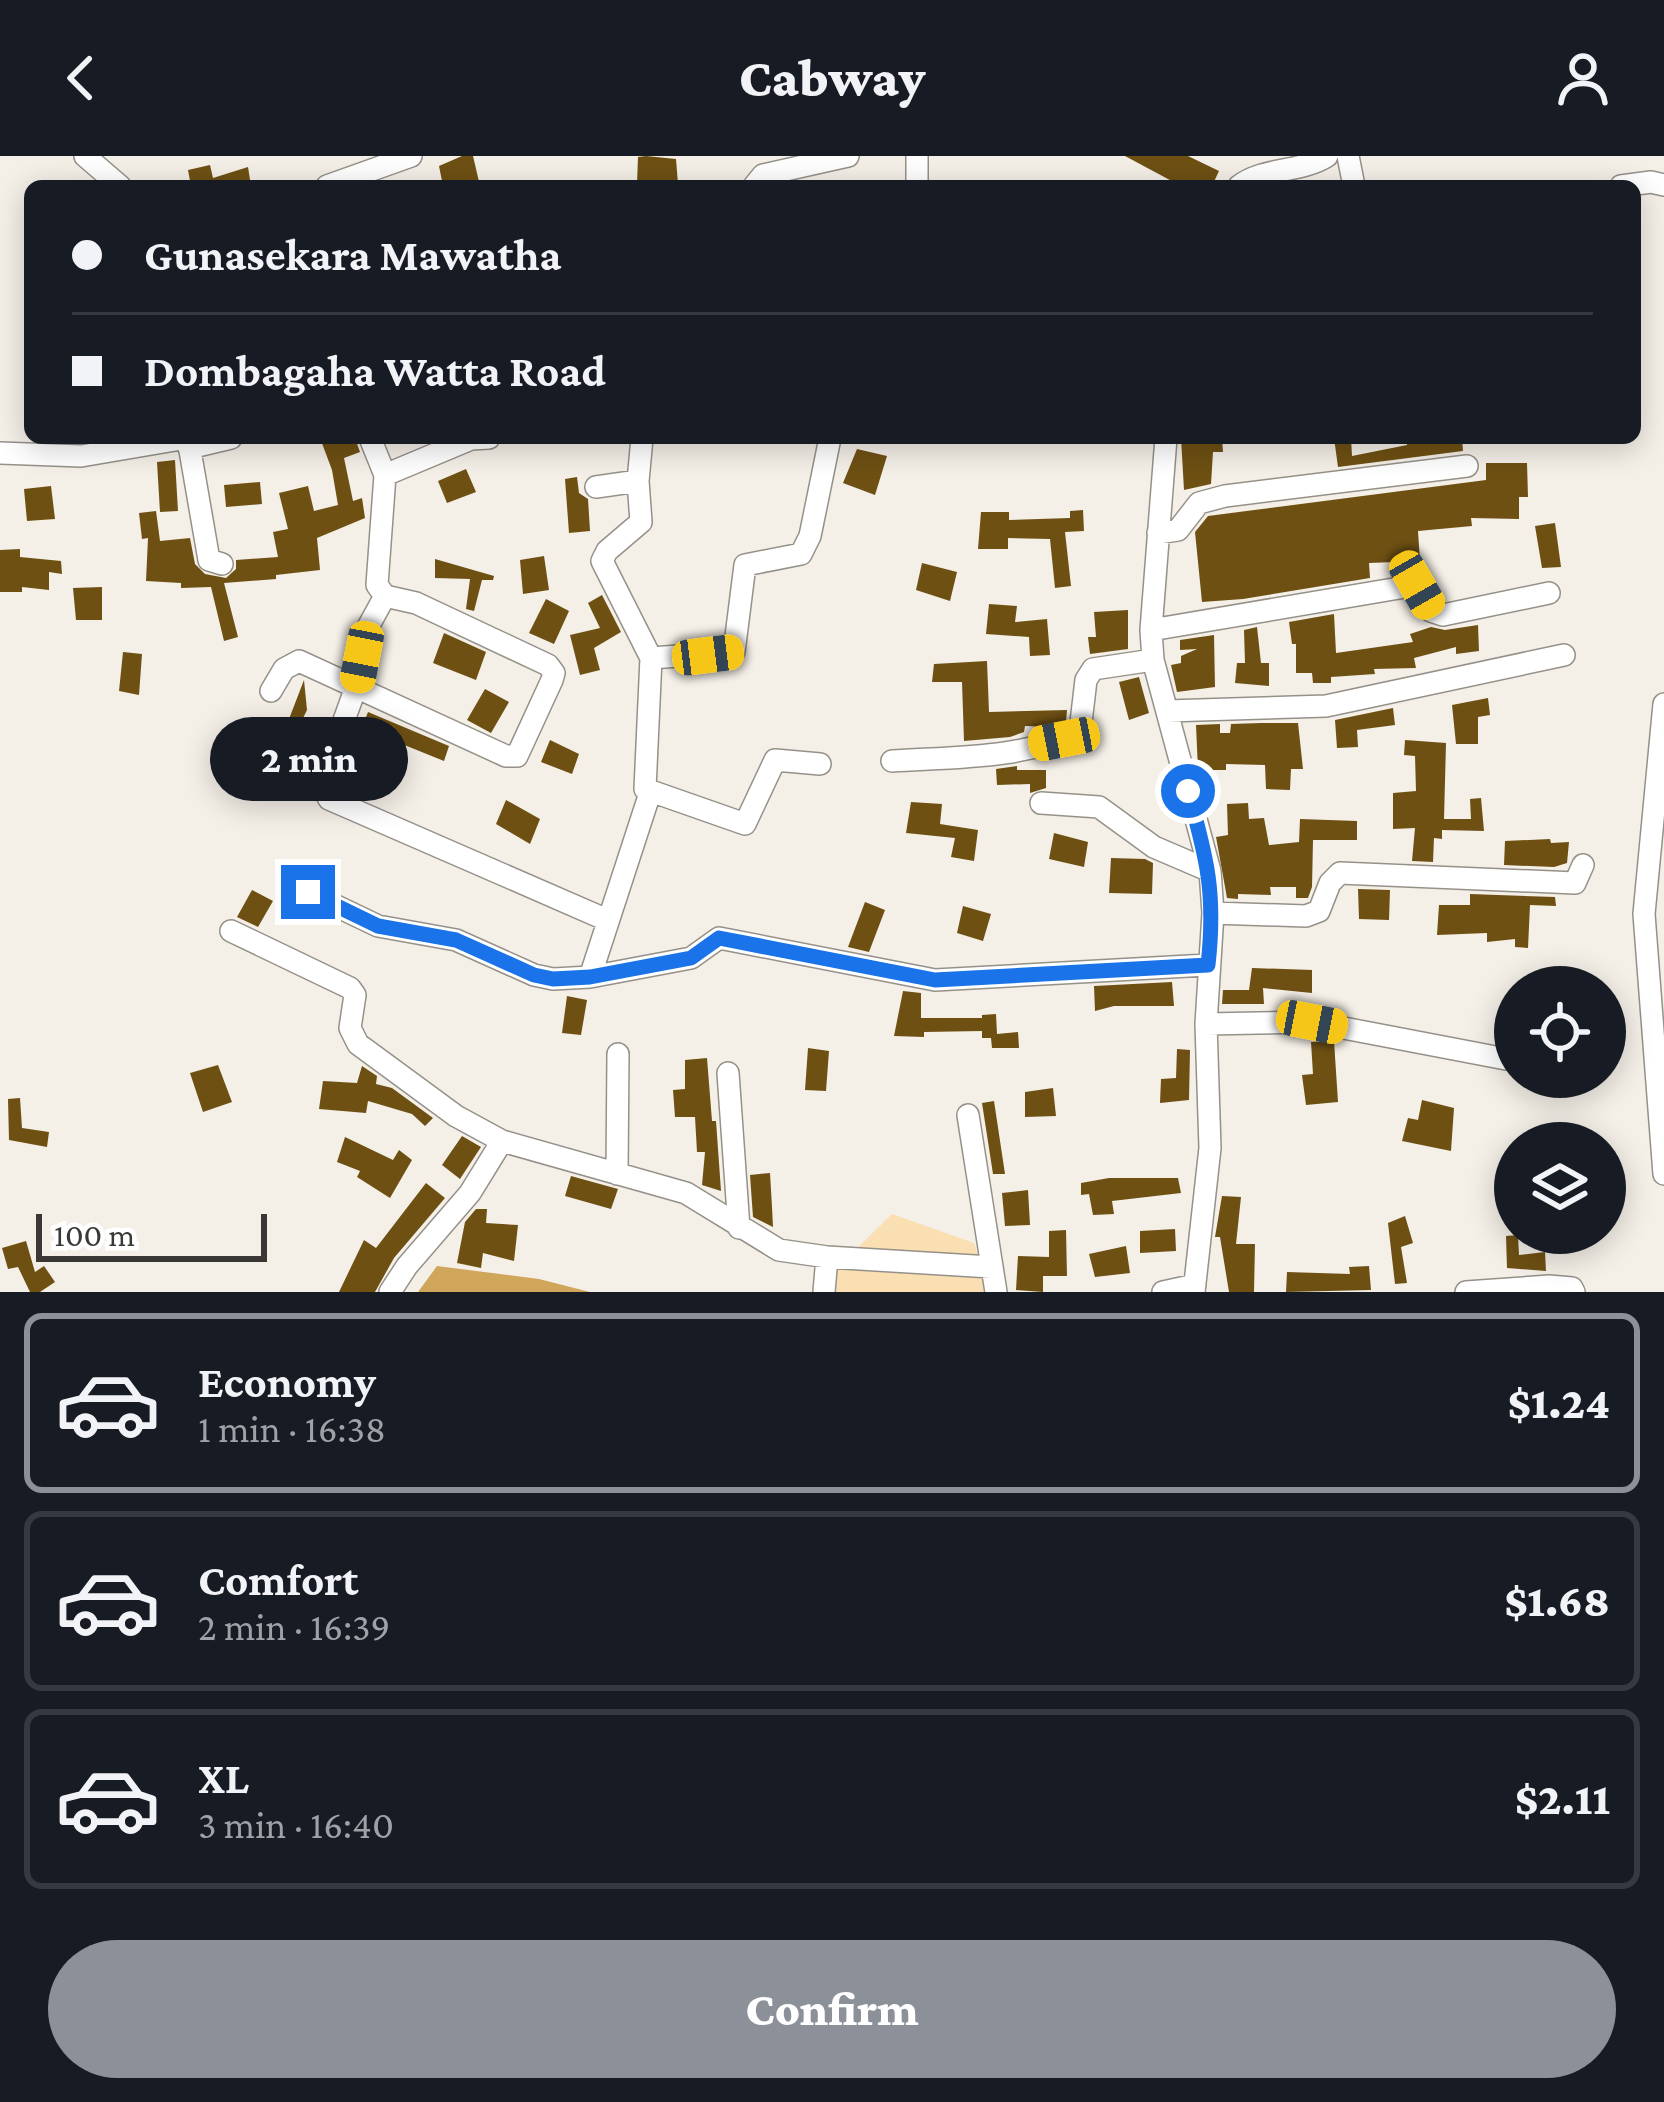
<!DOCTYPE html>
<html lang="en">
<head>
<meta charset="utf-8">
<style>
	body { margin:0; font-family:"Crimson Pro",serif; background:#242831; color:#f1f3f6; height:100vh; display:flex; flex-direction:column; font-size:45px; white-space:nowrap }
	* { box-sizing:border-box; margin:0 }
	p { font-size:39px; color:#9ea1a6 }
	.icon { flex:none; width:66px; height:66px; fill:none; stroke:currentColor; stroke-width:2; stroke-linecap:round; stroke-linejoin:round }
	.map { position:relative; height:1136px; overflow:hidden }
	.side { display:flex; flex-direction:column; background:#171b24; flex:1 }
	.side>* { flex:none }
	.guide { position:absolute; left:24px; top:24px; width:1617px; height:264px; border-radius:18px; box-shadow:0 6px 30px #0003; display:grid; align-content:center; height:264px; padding:0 48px; background:#171b24 }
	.buttons { position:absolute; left:1494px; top:810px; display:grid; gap:24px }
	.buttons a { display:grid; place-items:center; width:132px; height:132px; border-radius:50%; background:#171b24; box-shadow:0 6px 30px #0003; font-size:60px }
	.scale { position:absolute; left:36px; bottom:30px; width:231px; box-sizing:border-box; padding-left:12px; border:6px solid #3a3835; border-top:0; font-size:33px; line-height:42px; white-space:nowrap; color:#3a3835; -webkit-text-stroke:9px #fff; paint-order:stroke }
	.end { position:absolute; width:54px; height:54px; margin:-27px; border:15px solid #1a73e8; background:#fff; box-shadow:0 0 0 6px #fff }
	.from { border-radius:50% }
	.bubble { position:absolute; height:84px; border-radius:42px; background:#171b24; box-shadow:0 6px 30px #0003; font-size:39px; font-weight:800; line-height:84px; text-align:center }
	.car { position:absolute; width:36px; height:72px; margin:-36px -18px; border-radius:15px; box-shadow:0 0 9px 3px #0007; background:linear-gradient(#f5c518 24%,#345 0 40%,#f5c518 0 76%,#345 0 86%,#f5c518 0) }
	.guide b { display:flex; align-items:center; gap:42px; height:114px; font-size:45px }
	.guide b+b { border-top:3px solid #363941 }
	.guide i { width:30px; height:30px; background:#f1f3f6 }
	ul { padding:21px 0 0; list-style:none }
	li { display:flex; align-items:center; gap:36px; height:180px; margin:0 24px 18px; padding:0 24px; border:6px solid #363941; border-radius:18px }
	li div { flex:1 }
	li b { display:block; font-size:45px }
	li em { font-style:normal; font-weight:800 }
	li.current { border-color:#8c9099 }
	li>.icon { width:108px; height:108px; stroke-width:1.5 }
	.button { display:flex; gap:24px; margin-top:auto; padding:24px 48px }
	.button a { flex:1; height:138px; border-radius:72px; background:#8c9099; color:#fff; font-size:48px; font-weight:800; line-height:138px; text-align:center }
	header { display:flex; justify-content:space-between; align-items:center; height:156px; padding:0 48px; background:#171b24; font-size:54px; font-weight:800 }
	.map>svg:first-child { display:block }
</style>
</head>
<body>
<header><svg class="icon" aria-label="back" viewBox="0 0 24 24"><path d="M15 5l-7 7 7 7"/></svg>Cabway<svg class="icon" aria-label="person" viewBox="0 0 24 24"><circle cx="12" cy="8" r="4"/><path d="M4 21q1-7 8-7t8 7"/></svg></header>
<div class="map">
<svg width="1664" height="1136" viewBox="0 0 1664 1136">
	<rect width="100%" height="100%" fill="#f4efe7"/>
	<path fill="#f9dfb2" d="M892,1058L974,1087L990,1136H836L837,1112Z"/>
	<path fill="#d0a65b" d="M437,1110L539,1123L590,1136H418Z"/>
	<path fill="#6e5013" d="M462,0H473L480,30H443L439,10Z
		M646,0L676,3L678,28H637L638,1Z
		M1125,0H1188L1219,15L1212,30H1181Z
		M210,9L213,22L248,11L251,30H191L188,14Z
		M320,282H355L360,296L344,302L353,345L362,342L365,362L317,382L320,414L276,419V423L224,427L238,481L224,485L211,431L181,432V427L146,425L148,382L142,383L139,357L156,355L160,385L190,382L195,408L205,418L226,422L236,413V404L278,401L273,376L288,373L279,337L308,330L314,355L338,349L332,314Z
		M1181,282H1222L1223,296H1213L1211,328L1184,334Z
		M1334,282H1351L1352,300L1407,289V282H1462L1463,295L1338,311Z
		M857,293L887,300L875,339L843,327Z
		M175,304L178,355L160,356L157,306Z
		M1486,307H1527L1528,341H1519V363L1471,362L1472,370L1418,375L1420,405L1369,407L1370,422L1243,443L1202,446L1195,376L1208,360L1486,324Z
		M466,313L476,336L447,347L438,325Z
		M577,321L579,337L588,343L590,375L569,377L565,323Z
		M260,326L262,348L226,351L224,329Z
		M51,330L55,363L27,365L24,333Z
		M1083,354L1084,375L1065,376L1071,430L1055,432L1050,383L1008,382V393H978L981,356H1009V364L1070,362V355Z
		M1555,367L1561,411L1542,412L1535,370Z
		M20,393V401L61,405L62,418L49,416V434L22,431V436H0V394Z
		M544,400L549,434L523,438L520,404Z
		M435,403L494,420L493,424H482L474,455L466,453L470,423L435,422Z
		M922,407L957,416L950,445L916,434Z
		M102,431V464H76L73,432Z
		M602,439L621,476L594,492L600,514L580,519L570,479L600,472L588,447Z
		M546,443L569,455L554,488L529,477Z
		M989,448L1017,450L1015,466L1047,463L1050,499L1030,500L1029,481L986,478Z
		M1128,454V493L1090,498L1088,481H1096L1094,456Z
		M1334,458L1336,497L1413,486L1410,478L1431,471L1445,474L1478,469L1479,495L1456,498V491L1414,502L1416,512L1374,513L1375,518L1331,521V527H1313L1312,517H1296V488H1292L1289,466Z
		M1257,471L1261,507H1269V530L1235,527L1237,507H1245L1244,474Z
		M444,477L486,496L476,524L433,507Z
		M1214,479L1215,531L1177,536L1171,509L1181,507V500L1197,493L1180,494V484Z
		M123,496L142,498L139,539L119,535Z
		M987,505L989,556L1067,554L1066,565L1052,571L1025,570L1024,576L1010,581L964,585L962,526H932L934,508Z
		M1139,521L1149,557L1129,564L1119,526Z
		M304,524L307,554L301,566L322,577L316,593L284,576Z
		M485,533L509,546L491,577L467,564Z
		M1488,542L1490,559L1478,561V588H1456L1452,549Z
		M1393,552L1395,569L1357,574L1358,591L1337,592L1335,564Z
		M368,556L449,590L444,605L382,580L376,596L356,587Z
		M1261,567H1298L1303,613H1291L1290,634L1266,633L1265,609L1226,608V614H1198L1196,569L1220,568V577H1230L1231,568Z
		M550,584L579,598L572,618L541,606Z
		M1405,584L1446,587L1444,663H1471L1470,643L1481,642L1484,675L1442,674V683L1434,682L1433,706L1412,705L1415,672L1393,673V637L1416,635L1415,600L1404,599Z
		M1017,610V614H1046V632L1030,637V628L997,629L996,613Z
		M506,644L540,663L530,688L496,668Z
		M911,646L942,648L940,668L978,674L974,705L951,701L955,682L906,677Z
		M1248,647L1249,663L1264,662L1269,689L1299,686L1300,663L1357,665V684H1313L1312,731L1308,742H1296V731H1270L1271,739L1238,738V743L1227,742L1216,681L1228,679L1227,648Z
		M1054,677L1088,686L1084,711L1049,703Z
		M1550,683L1551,687L1569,686L1567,707L1554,711L1504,709L1505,685Z
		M1111,702L1145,703L1153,707L1152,738L1109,737Z
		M1358,733L1390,734L1389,764L1359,763Z
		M252,734L273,745L258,771L237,761Z
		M1470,738L1555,741L1556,750L1530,749L1528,792L1515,791V783L1487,786V777L1437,779L1439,749H1470Z
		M865,746L885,754L869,796L848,791Z
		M963,750L991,758L983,785L957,777Z
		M1252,812L1312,814V837L1263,832L1264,848H1222L1223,834H1249Z
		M1172,826L1174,850H1114L1095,855L1094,830Z
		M903,835L921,837V862H982V859L996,858L997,878L1018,876L1019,892H992L991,882H982V875L924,876V881L894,880Z
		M567,840L587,844L581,879L562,877Z
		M1334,885L1338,946L1306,949L1302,919L1313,918L1311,886Z
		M808,892L829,895L826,935L805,934Z
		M1177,893L1190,894L1189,944L1160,947L1161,923L1176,922Z
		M707,902L712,965H716L721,1035L702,1029L705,996H697L695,961H675L673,934L685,933V904Z
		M218,909L232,946L203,956L190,917Z
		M362,910L377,920L376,928L392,932L433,962L425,970L412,958L368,945L366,957L319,953L323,925L357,927Z
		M1053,932L1056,960L1025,961V936Z
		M20,942L22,972L49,976L47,991L9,984L8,943Z
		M1422,944L1454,952L1451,995L1402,985L1408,962L1418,964Z
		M994,945L1005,1018H993L982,947Z
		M462,980L481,991L460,1023L442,1009Z
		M345,981L393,1004L399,994L412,1004L390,1042L357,1021L360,1015L337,1006Z
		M770,1017L772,1051L773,1071L753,1061L750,1019Z
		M571,1020L618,1033L611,1053L565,1040Z
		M1109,1022H1178L1181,1037L1112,1045L1114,1058L1093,1059L1089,1038L1081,1039V1027Z
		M426,1027L445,1042L394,1102L375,1136H339L364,1084L376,1092Z
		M1028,1034L1030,1069L1005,1070L1002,1037Z
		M1222,1040L1241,1041L1236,1088H1255L1254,1136H1229L1220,1081H1215Z
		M476,1053H487L486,1067L518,1069L514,1105L483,1097L481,1112L457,1107L465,1066Z
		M1405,1060L1413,1087L1401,1091L1407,1127L1395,1128L1388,1067Z
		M1175,1073L1176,1095L1140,1097V1075Z
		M1066,1074L1067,1120H1043V1136L1016,1134L1018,1100L1049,1101V1075Z
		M1518,1079L1519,1099L1545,1096L1546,1115L1507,1112L1506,1080Z
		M26,1085L35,1116L44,1110L55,1126L40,1136H30L18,1111L8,1113L2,1092Z
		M1126,1090L1130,1117L1095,1121L1089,1098Z
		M1369,1110L1371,1134L1286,1136L1287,1116L1350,1118L1349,1111Z"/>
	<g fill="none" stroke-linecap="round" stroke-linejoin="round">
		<defs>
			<path id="minor" d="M85,0L120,30
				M1348,0L1354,30
				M327,30L411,0
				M754,30L763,19L848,0
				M917,30V0
				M1239,30C1264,11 1300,17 1327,0
				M1621,30L1651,26L1664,29
				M642,282L638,325L641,366L607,395L602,405L651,502L645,633L745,668L775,604L820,608
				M1166,282L1151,474L1153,504L1210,715L1213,757L1206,868L1210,992L1194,1136
				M188,283L209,404L222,408
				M189,292L231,282
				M0,297L81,300L187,282
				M385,319L471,283L489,282
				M596,331L638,325
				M1158,377L1178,374L1199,347L1225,340L1467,310
				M385,440L368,471L356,531L321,628L329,643L607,764
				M1151,474L1417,429L1431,455L1443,459L1549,437
				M651,502L734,496L745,409L801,398L810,380L830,282
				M271,535L284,513L299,505L506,600H517L552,524L554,517L548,509L416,447L385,440L377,429L385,319L370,282
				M1664,548L1644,758L1664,1018
				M1167,555L1326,550L1564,499
				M892,605C953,601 1025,603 1080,575L1086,524L1093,513L1153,504
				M1041,647L1099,651L1154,691L1210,715
				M307,736L378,770L456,784L534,819L553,823L590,821L691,802L719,782L935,824L1207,809
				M1213,757L1306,760L1319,755L1330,727L1340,717L1575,727L1583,709
				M231,775L350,832L355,839L350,872L358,888L456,960L502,985L686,1037L779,1094L827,1101L991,1111
				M590,821L650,637
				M1206,868L1312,866L1506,903
				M728,917L739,1072
				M968,959L996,1136
				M617,1018L618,898
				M390,1136L407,1110L470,1037L502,985
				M824,1136L827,1101
				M1163,1136L1195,1129
				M1466,1136L1549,1130L1572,1132L1574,1136"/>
		</defs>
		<use href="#minor" stroke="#959189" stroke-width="24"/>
		<use href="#minor" stroke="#fff" stroke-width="21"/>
	</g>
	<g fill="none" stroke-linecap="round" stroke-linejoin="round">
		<path stroke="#1a73e8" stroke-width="15" d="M308,736L378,770L456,784L534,819L553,823L590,821L691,802L719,782L935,824L1208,809C1216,738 1207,702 1188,635"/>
	</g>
</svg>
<div class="buttons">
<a><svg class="icon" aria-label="locate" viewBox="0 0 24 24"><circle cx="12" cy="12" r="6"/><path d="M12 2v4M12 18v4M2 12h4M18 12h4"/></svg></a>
<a><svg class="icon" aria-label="layers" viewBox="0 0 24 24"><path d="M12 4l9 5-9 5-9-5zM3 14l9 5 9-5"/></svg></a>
</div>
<div class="scale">100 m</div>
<i class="end from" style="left:1188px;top:635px"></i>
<i class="end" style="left:308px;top:736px"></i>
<div class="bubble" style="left:210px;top:561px;width:198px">2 min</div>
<i class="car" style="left:1417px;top:429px;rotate:150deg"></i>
<i class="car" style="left:708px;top:499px;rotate:83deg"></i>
<i class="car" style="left:362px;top:501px;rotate:191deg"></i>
<i class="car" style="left:1064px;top:583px;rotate:259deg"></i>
<i class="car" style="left:1312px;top:866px;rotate:101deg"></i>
<div class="guide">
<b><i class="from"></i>Gunasekara Mawatha</b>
<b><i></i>Dombagaha Watta Road</b>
</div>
</div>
<section class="side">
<ul>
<li class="current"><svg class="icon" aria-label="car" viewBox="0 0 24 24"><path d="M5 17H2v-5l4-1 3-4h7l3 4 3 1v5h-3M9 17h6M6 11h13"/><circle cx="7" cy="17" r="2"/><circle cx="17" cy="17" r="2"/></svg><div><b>Economy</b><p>1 min · 16:38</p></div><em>$1.24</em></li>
<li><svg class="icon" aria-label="car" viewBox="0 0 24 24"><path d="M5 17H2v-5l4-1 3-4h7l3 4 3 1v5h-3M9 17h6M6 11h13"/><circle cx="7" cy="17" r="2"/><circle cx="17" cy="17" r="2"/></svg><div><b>Comfort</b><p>2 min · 16:39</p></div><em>$1.68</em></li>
<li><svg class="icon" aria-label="car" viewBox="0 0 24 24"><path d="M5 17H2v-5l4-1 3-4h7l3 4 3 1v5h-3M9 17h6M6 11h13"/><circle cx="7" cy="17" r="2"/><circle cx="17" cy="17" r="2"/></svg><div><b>XL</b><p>3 min · 16:40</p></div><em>$2.11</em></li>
</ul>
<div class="button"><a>Confirm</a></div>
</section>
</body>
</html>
